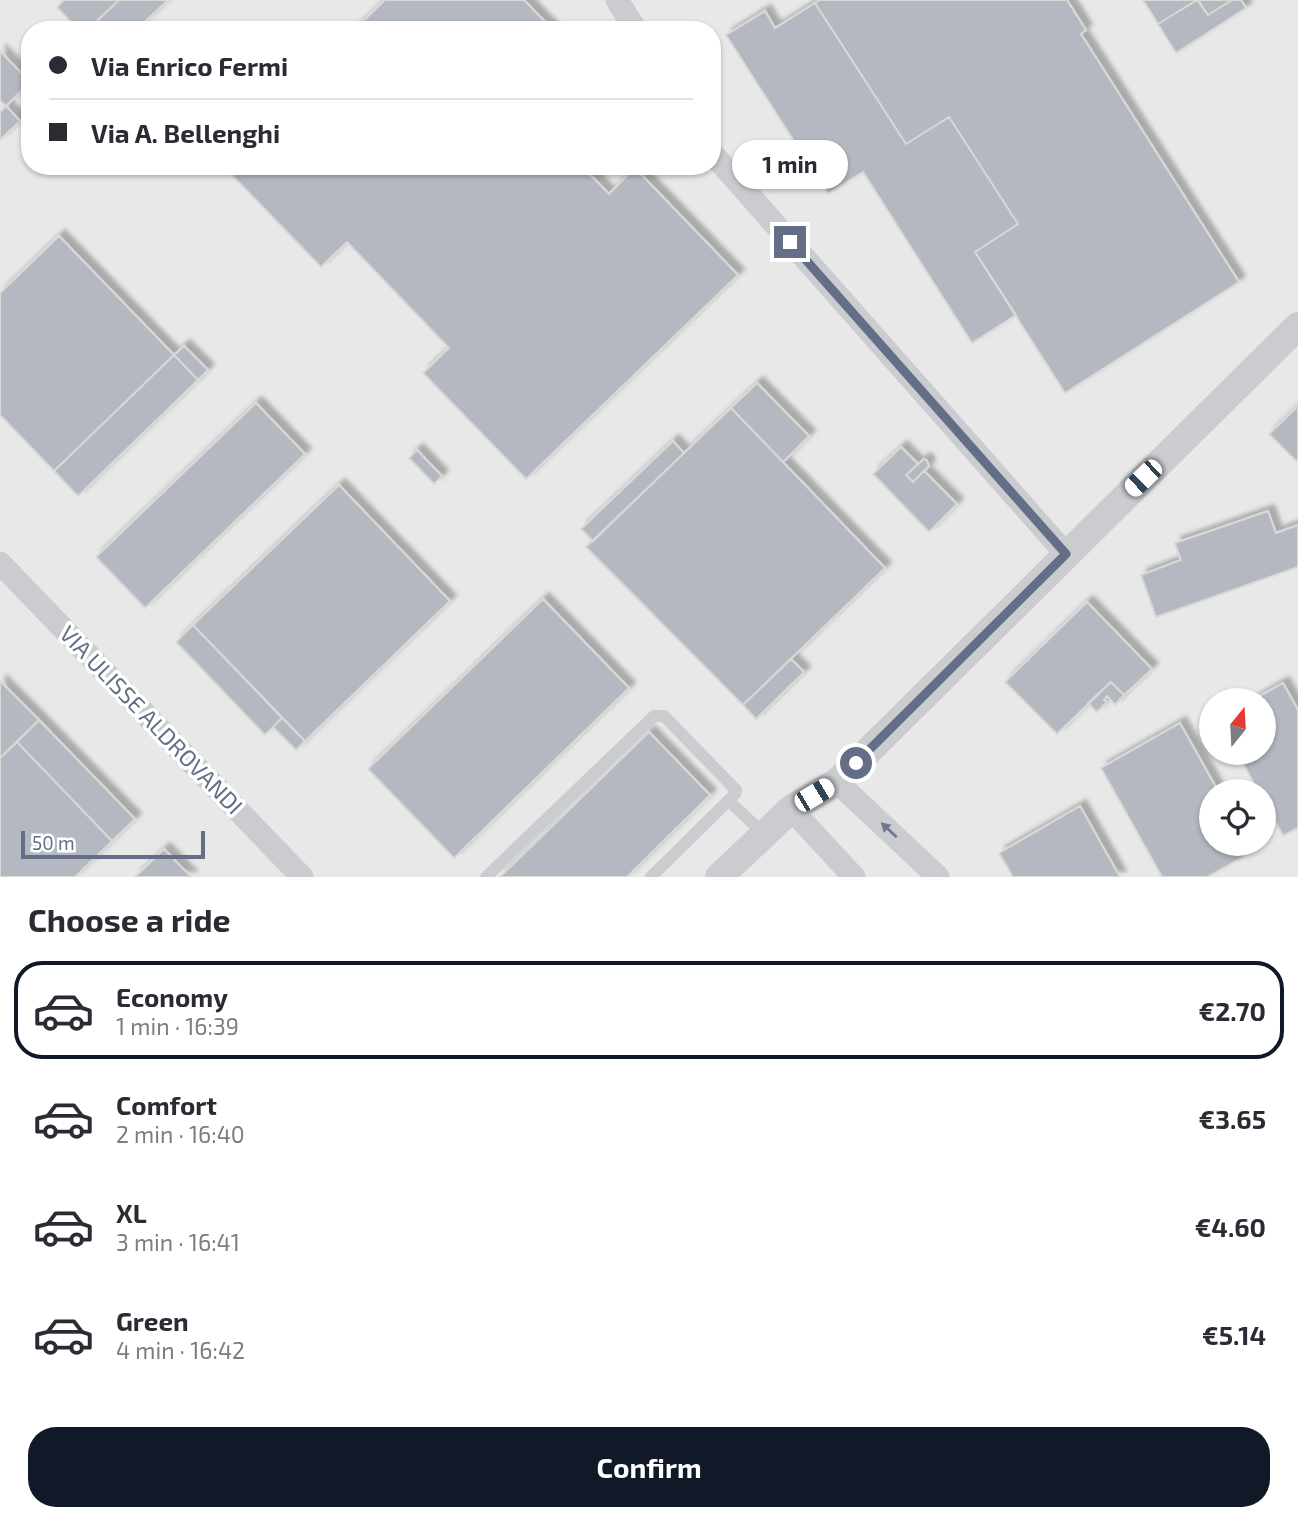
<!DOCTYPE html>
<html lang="en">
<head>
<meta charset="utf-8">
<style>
	body { margin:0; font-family:"Exo 2",sans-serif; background:#f2f2f3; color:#2b2b33; height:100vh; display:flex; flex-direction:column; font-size:26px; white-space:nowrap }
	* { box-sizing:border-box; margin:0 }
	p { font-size:23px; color:#7c7c81 }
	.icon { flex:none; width:38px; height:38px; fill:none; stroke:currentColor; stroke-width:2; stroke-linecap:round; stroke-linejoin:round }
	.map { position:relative; height:877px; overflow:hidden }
	.sheet { display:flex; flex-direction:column; background:#fff; flex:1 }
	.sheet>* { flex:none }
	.guide { position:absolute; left:21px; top:21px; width:700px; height:154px; border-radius:28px; box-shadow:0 2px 5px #0004; display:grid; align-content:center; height:154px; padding:0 28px; background:#fff }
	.needle { width:46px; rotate:18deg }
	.controls { position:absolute; left:1199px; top:688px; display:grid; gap:14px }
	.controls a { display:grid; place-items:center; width:77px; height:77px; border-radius:50%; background:#fff; box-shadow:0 2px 5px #0004; font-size:35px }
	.scale { position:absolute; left:21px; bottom:18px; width:184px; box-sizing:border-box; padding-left:7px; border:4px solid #646f87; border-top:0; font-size:19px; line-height:24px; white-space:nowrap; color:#646f87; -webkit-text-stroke:5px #fff; paint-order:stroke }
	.end { position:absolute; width:32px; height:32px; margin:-16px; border:9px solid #646f87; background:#fff; box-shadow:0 0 0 4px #fff }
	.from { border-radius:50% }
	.bubble { position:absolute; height:49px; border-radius:24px; background:#fff; box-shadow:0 2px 5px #0004; font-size:23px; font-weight:700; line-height:49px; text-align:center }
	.car { position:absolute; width:21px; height:42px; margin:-21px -10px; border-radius:9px; box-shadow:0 0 5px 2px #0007; background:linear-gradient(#fff 24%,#345 0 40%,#fff 0 76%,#345 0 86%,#fff 0) }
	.guide b { display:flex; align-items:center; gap:24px; height:66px; font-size:26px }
	.guide b+b { border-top:2px solid #e1e1e2 }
	.guide i { width:18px; height:18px; background:#2b2b33 }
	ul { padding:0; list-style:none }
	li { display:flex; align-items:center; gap:21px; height:98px; margin:0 14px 10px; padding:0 14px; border:4px solid transparent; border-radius:28px }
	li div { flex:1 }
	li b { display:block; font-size:26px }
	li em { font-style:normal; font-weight:700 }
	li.selected { border-color:#111827 }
	li>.icon { width:63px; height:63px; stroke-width:1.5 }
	h2 { padding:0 28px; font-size:32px; line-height:84px }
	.button { display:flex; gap:14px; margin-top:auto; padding:14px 28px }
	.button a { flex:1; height:80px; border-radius:28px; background:#111827; color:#fff; font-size:28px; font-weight:700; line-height:80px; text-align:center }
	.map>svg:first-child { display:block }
</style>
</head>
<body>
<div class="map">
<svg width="1298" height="877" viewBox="0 0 1298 877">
	<defs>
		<filter id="shadow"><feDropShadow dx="6" dy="-6" stdDeviation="2" flood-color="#0004"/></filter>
	</defs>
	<rect width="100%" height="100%" fill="#f6f7f4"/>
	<path fill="#e7e8e7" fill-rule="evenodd" d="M0,0H1298V877H0ZM30,30H712V166H30ZM1211,700H1264V752H1211ZM1211,791H1264V844H1211Z"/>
	<path fill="#b4b8c0" stroke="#d8d9d6" stroke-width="2" filter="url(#shadow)" d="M64,0H119L87,30H78L57,7Z
		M119,0H168L136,30H106L97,21Z
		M385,0H524L553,30H354Z
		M820,0H1067L1086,30L1081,34L1239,282L1065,393L975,252L1018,224L949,117L906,144L815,3Z
		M1143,0H1197L1158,24Z
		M1197,0L1208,15L1232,0H1241L1246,8L1176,53L1158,24Z
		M1198,0H1232L1208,15Z
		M815,3L906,144L949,117L1018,224L975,252L1016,315L972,343L863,172L828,194L726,35L765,11L775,28Z
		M0,51L30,82L6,106L0,100Z
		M6,106L20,121L0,140V112Z
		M223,166H582L609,194L635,168L738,275L526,479L423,373L449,348L347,242L321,267Z
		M59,236L174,355L54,471L0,415V293Z
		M184,346L208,370L198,380L174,355Z
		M174,355L198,380L78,496L54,471Z
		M757,383L809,436L783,462L731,408Z
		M256,403L305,454L145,608L96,557Z
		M1298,406V459L1296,461L1269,434Z
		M731,408L885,568L743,705L586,547Z
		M673,441L684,453L593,541L581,529Z
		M901,447L918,464L906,475L913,482L924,471L957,504L929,532L873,474Z
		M417,450L442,476L434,484L409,458Z
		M924,459L927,461L929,466L913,482L906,475Z
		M339,485L450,601L305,741L193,625Z
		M1268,511L1276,533L1298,525V567L1156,617L1141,575L1181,560L1175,543Z
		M543,599L629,688L454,858L368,769Z
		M1087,602L1152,669L1124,695L1111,682L1057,734L1005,682Z
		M193,625L282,718L265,735L176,642Z
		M791,659L804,672L756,719L743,705Z
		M0,681L39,720L0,758Z
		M1111,682L1124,695L1115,705L1107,696L1104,700L1107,702L1097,712L1088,703Z
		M1283,683L1298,710V828L1283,836L1264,800V791H1258L1237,752H1264V700H1253Z
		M282,718L305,741L296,750L273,727Z
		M39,720L135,819L112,841L17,742Z
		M1180,723L1218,791H1211V844H1247L1252,852L1207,877H1162L1101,768Z
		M649,732L710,795L627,877H500Z
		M17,742L112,841L75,877H0V758Z
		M1080,806L1120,877H1013L999,853Z
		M164,849L191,877H135Z"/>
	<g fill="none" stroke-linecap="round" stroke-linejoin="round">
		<path stroke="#caccd0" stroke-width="12" d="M729,801L764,834
			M486,877L654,716H664L736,790L735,794L651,877"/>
		<path stroke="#caccd0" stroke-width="23" d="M617,0L636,30
			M712,153L1066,554
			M0,563L302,877
			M837,782L938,877
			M791,809L854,877"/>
		<path stroke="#caccd0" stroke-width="28" d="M719,877L791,809L837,782L1298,326"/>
	</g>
	<defs><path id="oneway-solid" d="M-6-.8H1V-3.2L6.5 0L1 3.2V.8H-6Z" transform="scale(1.75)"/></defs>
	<use fill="#6e788e" href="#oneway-solid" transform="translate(889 830) rotate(-137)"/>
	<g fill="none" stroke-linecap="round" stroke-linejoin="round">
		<path stroke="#646f87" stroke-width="9" d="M790,242L1066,554L856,763"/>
	</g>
	<g text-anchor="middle" stroke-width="7" stroke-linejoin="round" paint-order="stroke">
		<g font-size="23" fill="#646f87" stroke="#fff">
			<text transform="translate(151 720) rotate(46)" y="8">VIA ULISSE ALDROVANDI</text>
		</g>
	</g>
</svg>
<div class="controls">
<a><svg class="needle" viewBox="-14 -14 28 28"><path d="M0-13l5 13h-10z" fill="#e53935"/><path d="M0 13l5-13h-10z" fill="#7c7c81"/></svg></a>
<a><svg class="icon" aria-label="locate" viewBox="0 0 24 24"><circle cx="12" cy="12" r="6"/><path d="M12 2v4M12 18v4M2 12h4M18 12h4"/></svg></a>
</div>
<div class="scale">50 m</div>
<i class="end from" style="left:856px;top:763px"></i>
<i class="end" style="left:790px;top:242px"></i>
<div class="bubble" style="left:732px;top:140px;width:116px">1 min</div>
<i class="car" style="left:1143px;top:478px;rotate:226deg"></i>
<i class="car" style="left:814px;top:795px;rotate:59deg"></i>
<div class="guide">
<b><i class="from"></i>Via Enrico Fermi</b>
<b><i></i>Via A. Bellenghi</b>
</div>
</div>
<section class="sheet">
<h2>Choose a ride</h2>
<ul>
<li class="selected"><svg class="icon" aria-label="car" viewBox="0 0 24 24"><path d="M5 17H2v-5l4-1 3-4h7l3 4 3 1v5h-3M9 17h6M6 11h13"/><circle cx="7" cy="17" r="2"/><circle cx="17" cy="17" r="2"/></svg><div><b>Economy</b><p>1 min · 16:39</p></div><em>€2.70</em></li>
<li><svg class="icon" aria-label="car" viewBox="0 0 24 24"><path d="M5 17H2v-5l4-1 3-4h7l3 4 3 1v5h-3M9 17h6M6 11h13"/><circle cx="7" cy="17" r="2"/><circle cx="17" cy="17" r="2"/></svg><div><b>Comfort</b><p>2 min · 16:40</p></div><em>€3.65</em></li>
<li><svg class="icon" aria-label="car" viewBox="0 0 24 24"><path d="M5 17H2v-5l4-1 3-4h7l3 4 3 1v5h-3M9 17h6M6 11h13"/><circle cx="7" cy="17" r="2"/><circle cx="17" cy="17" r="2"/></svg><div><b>XL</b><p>3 min · 16:41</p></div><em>€4.60</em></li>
<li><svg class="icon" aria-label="car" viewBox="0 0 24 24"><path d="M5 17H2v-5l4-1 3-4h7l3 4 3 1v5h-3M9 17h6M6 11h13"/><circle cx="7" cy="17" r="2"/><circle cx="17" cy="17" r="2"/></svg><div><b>Green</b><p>4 min · 16:42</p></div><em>€5.14</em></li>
</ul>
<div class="button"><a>Confirm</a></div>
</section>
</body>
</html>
